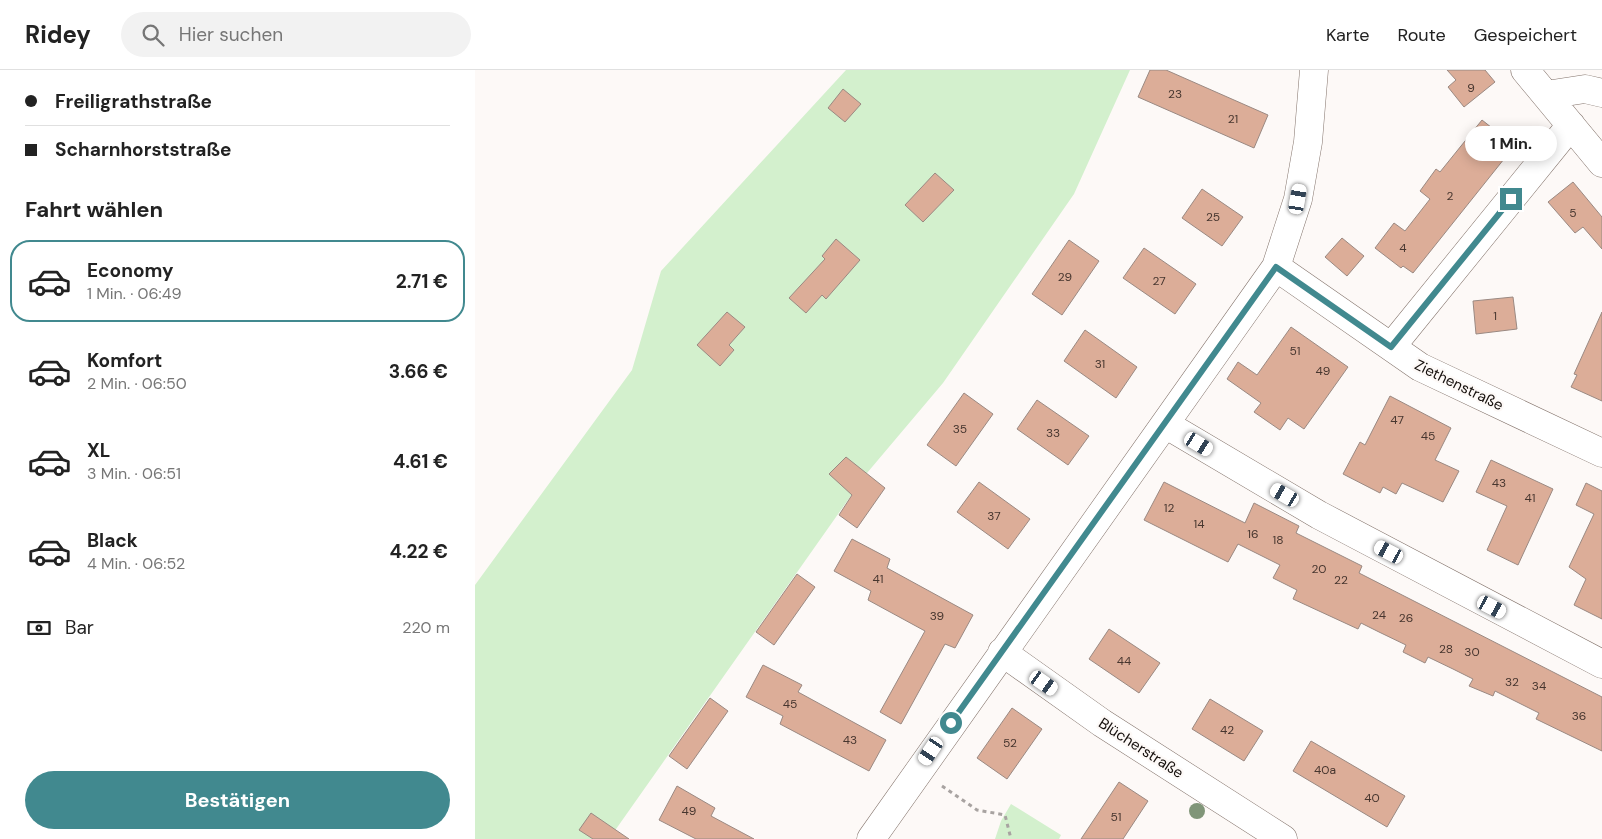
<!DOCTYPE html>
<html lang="de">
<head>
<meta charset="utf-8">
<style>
	body { margin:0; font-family:"DM Sans",sans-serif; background:#f2f2f2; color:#222; height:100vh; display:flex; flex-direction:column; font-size:19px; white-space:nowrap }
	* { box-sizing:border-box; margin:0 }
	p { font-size:16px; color:#767676 }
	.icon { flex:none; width:28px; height:28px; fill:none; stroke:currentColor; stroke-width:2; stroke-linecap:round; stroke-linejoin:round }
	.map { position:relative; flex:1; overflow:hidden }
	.sheet { display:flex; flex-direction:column; background:#fff; width:475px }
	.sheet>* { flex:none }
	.top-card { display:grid; align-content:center; height:110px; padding:0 25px; background:#fff }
	.end { position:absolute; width:22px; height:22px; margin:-11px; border:6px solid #41898f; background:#fff; box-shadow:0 0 0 2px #fff }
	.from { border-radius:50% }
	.bubble { position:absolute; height:35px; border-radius:18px; background:#fff; box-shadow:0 2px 12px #0003; font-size:16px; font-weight:700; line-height:35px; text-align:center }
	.car { position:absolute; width:15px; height:30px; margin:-15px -8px; border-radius:6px; box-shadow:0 0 4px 1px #0007; background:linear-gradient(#fff 24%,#345 0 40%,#fff 0 76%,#345 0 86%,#fff 0) }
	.top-card b { display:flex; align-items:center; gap:18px; height:48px; font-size:19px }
	.top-card b+b { border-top:1px solid #e0e0e0 }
	.top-card i { width:12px; height:12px; background:#222 }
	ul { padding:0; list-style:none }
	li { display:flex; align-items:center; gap:15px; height:82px; margin:0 10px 8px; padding:0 15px; border:2px solid transparent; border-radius:20px }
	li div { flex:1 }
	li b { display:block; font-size:19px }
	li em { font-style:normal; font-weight:700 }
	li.on { border-color:#41898f }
	li>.icon { width:45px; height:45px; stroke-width:1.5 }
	h2 { padding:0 25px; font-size:22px; line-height:60px }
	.pay { display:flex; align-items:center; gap:12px; height:55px; padding:0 25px; font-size:19px }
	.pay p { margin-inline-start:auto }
	.primary-button { display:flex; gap:10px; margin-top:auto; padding:10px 25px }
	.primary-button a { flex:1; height:58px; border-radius:30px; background:#41898f; color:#fff; font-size:20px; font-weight:700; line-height:58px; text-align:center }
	header { display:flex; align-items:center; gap:30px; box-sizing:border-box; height:70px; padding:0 25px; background:#fff; border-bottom:1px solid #e0e0e0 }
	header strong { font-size:24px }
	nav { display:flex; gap:28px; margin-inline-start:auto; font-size:18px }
	.search { width:350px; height:45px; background:#f2f2f2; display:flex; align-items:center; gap:12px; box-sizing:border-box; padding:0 18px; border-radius:28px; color:#767676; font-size:19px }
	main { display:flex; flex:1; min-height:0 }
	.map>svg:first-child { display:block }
</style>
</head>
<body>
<header>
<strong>Ridey</strong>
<div class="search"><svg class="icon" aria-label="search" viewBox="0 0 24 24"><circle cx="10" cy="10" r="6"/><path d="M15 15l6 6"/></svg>Hier suchen</div>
<nav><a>Karte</a><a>Route</a><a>Gespeichert</a></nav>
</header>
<main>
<section class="sheet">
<div class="top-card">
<b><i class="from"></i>Freiligrathstraße</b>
<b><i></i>Scharnhorststraße</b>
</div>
<h2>Fahrt wählen</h2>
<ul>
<li class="on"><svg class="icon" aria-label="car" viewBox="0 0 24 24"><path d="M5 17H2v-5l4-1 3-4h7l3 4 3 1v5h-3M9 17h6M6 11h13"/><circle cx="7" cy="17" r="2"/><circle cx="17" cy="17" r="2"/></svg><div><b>Economy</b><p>1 Min. · 06:49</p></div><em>2.71 €</em></li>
<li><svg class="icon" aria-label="car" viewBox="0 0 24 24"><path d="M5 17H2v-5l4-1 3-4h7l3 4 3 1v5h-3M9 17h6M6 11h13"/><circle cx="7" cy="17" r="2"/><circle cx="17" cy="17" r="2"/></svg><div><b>Komfort</b><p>2 Min. · 06:50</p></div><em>3.66 €</em></li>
<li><svg class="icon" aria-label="car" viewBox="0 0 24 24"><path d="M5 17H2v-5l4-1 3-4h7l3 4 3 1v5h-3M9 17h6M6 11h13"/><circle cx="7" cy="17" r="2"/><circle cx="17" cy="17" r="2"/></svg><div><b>XL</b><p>3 Min. · 06:51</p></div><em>4.61 €</em></li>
<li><svg class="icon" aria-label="car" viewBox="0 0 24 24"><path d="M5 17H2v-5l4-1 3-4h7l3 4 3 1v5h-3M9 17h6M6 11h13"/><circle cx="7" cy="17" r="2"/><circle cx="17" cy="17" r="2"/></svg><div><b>Black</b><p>4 Min. · 06:52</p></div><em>4.22 €</em></li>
</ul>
<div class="pay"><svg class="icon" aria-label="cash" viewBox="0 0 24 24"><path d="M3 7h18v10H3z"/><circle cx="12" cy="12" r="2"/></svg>Bar<p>220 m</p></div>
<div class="primary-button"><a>Bestätigen</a></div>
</section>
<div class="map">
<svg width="1127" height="769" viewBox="0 0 1127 769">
	<rect width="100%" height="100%" fill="#fdf9f7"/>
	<path fill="#d3f0cd" d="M371,0H655L599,124L468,313L392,403L134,769H0V515L157,300L186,201Z
		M536,734L586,765L584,769H520L526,751Z"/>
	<path fill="#dcad98" stroke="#9a8982" d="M675,0H691L793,45L779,78L663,27Z
		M972,0H1010L1020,12L989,37L973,17L981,10Z
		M368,19L386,34L370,52L353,38Z
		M1007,50L1031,69L1029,72L1037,79L938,203L928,196L926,198L900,178L919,153L930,161L955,129L945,121L961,99L965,102Z
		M460,103L479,120L448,152L430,135Z
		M1098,112L1127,147V179L1108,157L1100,163L1073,132Z
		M727,119L768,147L747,176L707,148Z
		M867,168L889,186L872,206L850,187Z
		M361,169L385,190L351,229L347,225L331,243L314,228L350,189L347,186Z
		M594,170L624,191L587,245L557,224Z
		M669,178L721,214L700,244L648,208Z
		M1038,227L1042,259L1001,264L998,231Z
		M252,242L270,257L254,275L259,280L245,296L222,275Z
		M1127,242V331L1096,317L1102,305L1099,304Z
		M816,257L873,297L829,359L813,348L805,360L779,342L786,333L752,309L763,292L782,305Z
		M610,260L662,297L641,328L589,291Z
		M489,323L518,344L481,396L452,375Z
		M915,326L976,358L960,390L984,401L968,432L927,413L921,424L908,417L905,423L868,404L885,372L890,375Z
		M562,330L614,366L593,395L542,359Z
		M371,387L410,418L382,458L364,445L377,425L354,404Z
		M1016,390L1078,419L1043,495L1012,480L1032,436L1001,422Z
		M504,412L555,449L533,479L482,442Z
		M689,412L770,453L779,433L824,456L821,463L887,496L884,503L1127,627V681L1061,649L1064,643L1020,621L1018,626L994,616L998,609L978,599L953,587L950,593L928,582L931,575L904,562L886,553L883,559L818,529L822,520L798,508L805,495L763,474L753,492L669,450Z
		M1111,413L1127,421V549L1099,535L1111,509L1094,497L1119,444L1101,435Z
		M377,469L415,489L412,498L498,545L480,578L470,574L426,654L405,642L450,561L393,530L396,521L359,501Z
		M322,504L340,517L299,575L281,562Z
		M634,559L685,593L664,623L614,589Z
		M288,595L327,615L323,622L411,670L394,701L305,654L308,646L271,627Z
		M235,628L253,641L212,699L194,686Z
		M735,629L788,661L769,691L717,659Z
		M537,638L567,659L532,709L502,688Z
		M836,671L930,726L912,757L818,701Z
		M644,712L673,731L648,769H606Z
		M202,716L240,738L236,746L279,769H221L184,750Z
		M116,743L154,769H118L104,760Z"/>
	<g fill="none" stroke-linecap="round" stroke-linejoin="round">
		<defs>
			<path id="minor" d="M1050,0L1127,93
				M1071,25L1110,19L1127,23
				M801,197L945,297L1127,383
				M916,277L1096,55
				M690,354L844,445L1127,594
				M527,582L627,653L808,769
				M396,769L801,197L823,129L833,72L839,0"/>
		</defs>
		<use href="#minor" stroke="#83736b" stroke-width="29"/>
		<path stroke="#a8a3a1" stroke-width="3" stroke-dasharray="4 4" stroke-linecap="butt" d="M467,716L502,740L530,745L536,769"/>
		<use href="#minor" stroke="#fff" stroke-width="28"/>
	</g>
	<circle fill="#809578" cx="722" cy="741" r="8"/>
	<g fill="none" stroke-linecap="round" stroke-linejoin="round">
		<path stroke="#41898f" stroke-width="6" d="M476,653L801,197L916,277L1036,129"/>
	</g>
	<g text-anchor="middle" stroke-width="4.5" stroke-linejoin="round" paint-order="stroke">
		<g font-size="12" fill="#47362f">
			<text x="996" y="22">9</text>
			<text x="700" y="28">23</text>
			<text x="758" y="53">21</text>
			<text x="975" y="130">2</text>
			<text x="1098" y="147">5</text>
			<text x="738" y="151">25</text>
			<text x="928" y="182">4</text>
			<text x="590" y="211">29</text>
			<text x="684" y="215">27</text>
			<text x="1020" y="250">1</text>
			<text x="820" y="285">51</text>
			<text x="625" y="298">31</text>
			<text x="848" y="305">49</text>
			<text x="922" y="354">47</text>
			<text x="485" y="363">35</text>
			<text x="578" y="367">33</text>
			<text x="953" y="370">45</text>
			<text x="1024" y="417">43</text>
			<text x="1055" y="432">41</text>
			<text x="694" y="442">12</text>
			<text x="519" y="450">37</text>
			<text x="724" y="458">14</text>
			<text x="778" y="468">16</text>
			<text x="803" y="474">18</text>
			<text x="844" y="503">20</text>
			<text x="403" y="513">41</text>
			<text x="866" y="514">22</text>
			<text x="904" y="549">24</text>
			<text x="462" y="550">39</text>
			<text x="931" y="552">26</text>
			<text x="971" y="583">28</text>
			<text x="997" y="586">30</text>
			<text x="649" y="595">44</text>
			<text x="1037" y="616">32</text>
			<text x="1064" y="620">34</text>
			<text x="315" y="638">45</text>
			<text x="1104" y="650">36</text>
			<text x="752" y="664">42</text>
			<text x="375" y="674">43</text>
			<text x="535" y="677">52</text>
			<text x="850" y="704">40a</text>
			<text x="897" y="732">40</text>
			<text x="214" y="745">49</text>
			<text x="641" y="751">51</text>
		</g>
		<g font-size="15" fill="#150f0c" stroke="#fdf9f7">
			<text transform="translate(984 315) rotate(26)" y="5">Ziethenstraße</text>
			<text transform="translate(666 678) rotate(33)" y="5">Blücherstraße</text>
		</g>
	</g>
</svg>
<i class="end from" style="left:476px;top:653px"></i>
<i class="end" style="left:1036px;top:129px"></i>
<div class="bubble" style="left:990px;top:56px;width:92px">1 Min.</div>
<i class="car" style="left:823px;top:129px;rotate:10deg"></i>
<i class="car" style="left:724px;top:374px;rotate:121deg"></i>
<i class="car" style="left:810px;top:425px;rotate:300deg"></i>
<i class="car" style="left:914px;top:482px;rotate:298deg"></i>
<i class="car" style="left:1017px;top:537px;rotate:118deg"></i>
<i class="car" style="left:569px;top:613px;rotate:125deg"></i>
<i class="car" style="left:456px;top:681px;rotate:214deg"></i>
</div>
</main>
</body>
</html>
